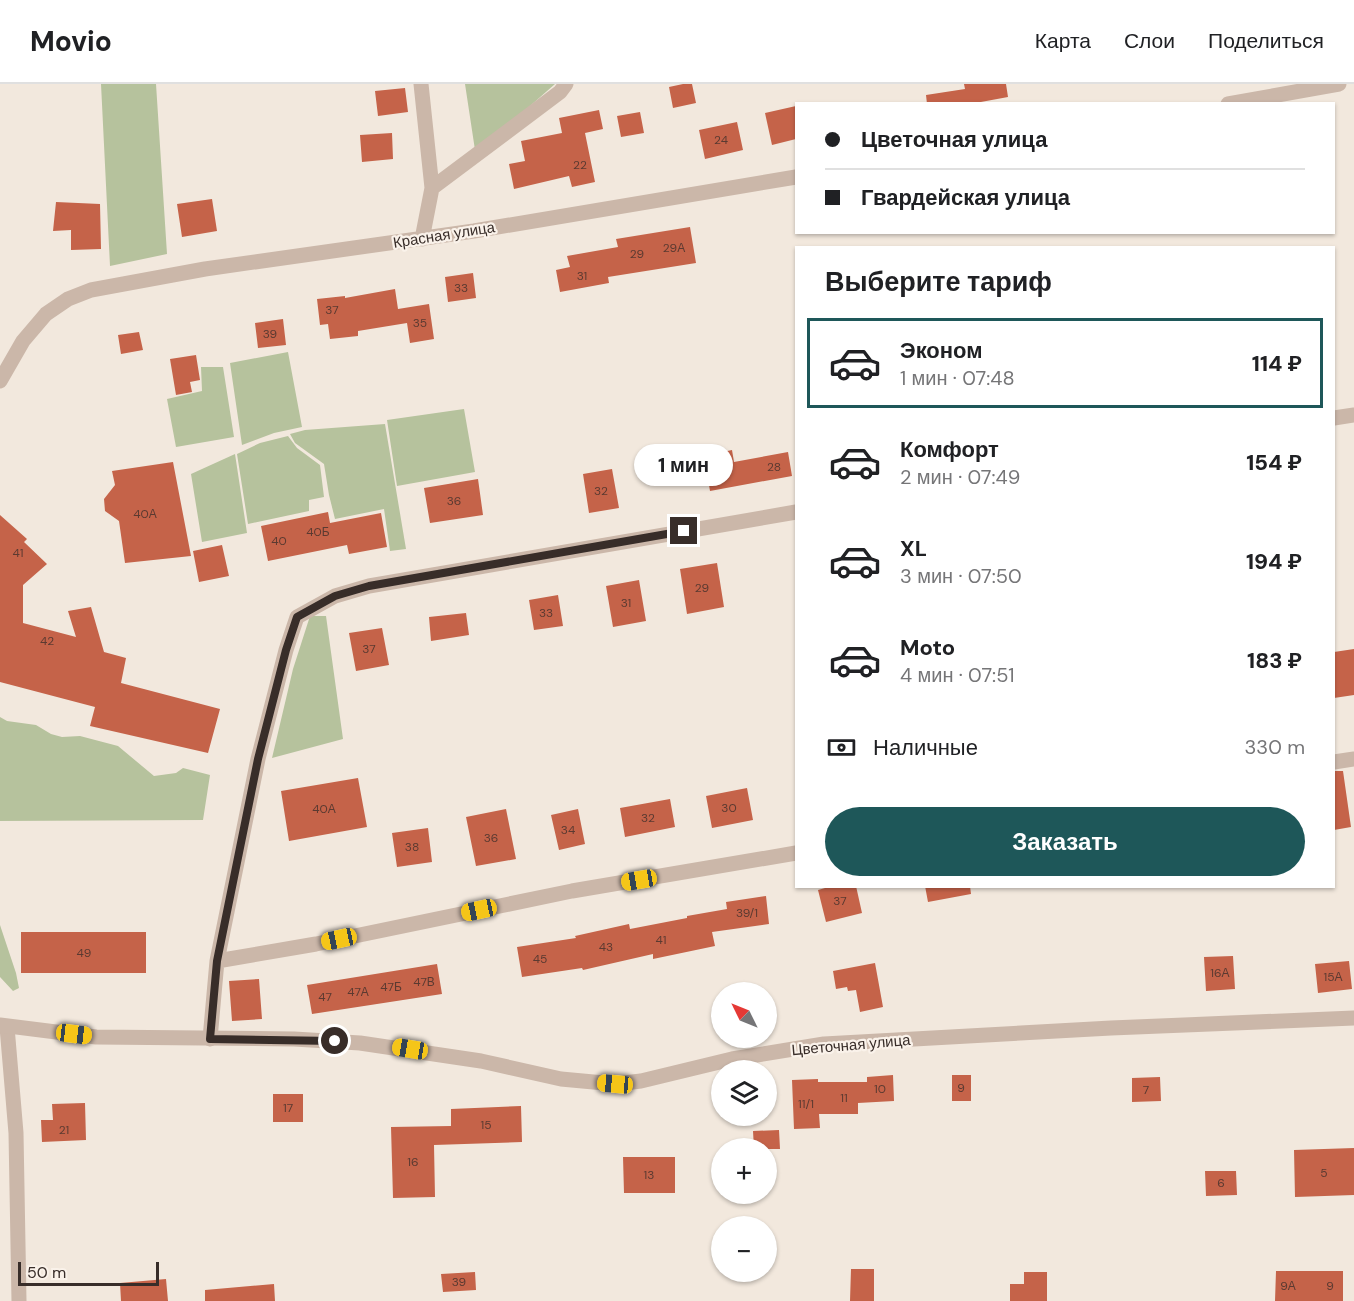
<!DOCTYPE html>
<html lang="ru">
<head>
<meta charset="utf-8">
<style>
	body { margin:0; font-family:"DM Sans",sans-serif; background:#f6f6f6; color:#202124; height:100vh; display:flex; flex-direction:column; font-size:22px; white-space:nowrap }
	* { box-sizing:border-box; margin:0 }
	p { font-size:20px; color:#757577 }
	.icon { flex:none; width:33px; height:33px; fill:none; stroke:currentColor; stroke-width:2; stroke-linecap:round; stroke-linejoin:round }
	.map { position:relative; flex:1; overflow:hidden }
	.drawer { position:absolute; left:795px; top:162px; width:540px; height:642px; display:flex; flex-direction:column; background:#fff; border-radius:0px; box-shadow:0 2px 4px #0004 }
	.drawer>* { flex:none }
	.guide { position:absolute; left:795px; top:18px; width:540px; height:132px; border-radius:0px; box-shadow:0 2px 4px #0004; display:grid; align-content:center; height:132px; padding:0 30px; background:#fff }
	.needle { width:39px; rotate:313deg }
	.tools { position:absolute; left:711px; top:898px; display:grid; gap:12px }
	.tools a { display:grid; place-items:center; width:66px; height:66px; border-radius:50%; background:#fff; box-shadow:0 2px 4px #0004; font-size:30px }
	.scale { position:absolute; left:18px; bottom:15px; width:141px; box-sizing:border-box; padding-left:6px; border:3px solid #382d29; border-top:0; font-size:16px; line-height:21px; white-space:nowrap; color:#382d29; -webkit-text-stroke:4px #faf2ea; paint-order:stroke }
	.end { position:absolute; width:27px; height:27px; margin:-14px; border:8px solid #382d29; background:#fff; box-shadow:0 0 0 3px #fff }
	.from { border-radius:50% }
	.bubble { position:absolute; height:42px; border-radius:21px; background:#fff; box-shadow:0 2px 4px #0004; font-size:20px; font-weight:800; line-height:42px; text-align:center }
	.car { position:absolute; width:18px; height:36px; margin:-18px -9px; border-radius:8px; box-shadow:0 0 4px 2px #0007; background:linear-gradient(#f5c518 24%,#345 0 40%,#f5c518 0 76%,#345 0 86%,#f5c518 0) }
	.guide b { display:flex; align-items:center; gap:21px; height:57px; font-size:22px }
	.guide b+b { border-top:2px solid #e0e0e0 }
	.guide i { width:15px; height:15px; background:#202124 }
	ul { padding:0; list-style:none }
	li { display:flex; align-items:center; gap:18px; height:90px; margin:0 12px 9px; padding:0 18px; border:3px solid transparent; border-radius:0px }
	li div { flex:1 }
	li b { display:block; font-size:22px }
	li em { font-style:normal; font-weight:800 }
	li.on { border-color:#1e5759 }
	li>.icon { width:54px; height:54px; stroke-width:1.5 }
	h2 { padding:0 30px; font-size:27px; line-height:72px }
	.pay { display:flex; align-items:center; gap:15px; height:66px; padding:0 30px; font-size:22px }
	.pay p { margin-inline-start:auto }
	.button { display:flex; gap:12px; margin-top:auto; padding:12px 30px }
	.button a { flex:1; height:69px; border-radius:36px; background:#1e5759; color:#fff; font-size:24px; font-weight:800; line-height:69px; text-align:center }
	header { display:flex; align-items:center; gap:36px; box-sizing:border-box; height:84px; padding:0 30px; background:#fff; border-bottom:2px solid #e0e0e0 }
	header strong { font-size:28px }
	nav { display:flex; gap:33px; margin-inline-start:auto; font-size:21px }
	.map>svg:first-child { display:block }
</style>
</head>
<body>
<header>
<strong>Movio</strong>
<nav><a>Карта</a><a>Слои</a><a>Поделиться</a></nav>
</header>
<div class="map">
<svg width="1354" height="1217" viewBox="0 0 1354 1217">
	<rect width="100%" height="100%" fill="#f2e8dd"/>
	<path fill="#b6c29d" d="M101,0H156L167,170L110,182Z
		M465,0H555L513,37L475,66Z
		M288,268L302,343L274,349L242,361L230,279Z
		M201,283H223L234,353L176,363L167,315L202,307Z
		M464,325L475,388L397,402L387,336Z
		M385,340L406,465L390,467L384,425L335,435L329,411L324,380L295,359L290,350L305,346Z
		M288,352L297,364L320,381L324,413L309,416V427L248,440L237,370L260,359Z
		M235,370L247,449L202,458L191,390Z
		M310,532H326L343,655L272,674L293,585Z
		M0,633L7,637L36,641L51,650L62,653L80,652L118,662L154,692L176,689L183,684L210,691L203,736L0,737Z
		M0,841L16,889L19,904L13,907L0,893Z"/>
	<path fill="#c56349" d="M683,0H692L696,19L673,24L669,3Z
		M964,0H1006L1008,13L970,20H927L926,11L965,5Z
		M405,4L408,28L378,32L375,7Z
		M796,22V55L772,61L765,29Z
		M599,26L603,45L585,49L595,98L572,103L569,92L514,105L509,80L525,77L521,57L562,49L559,34Z
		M640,28L644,49L621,53L617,32Z
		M737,38L743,66L705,75L699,46Z
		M392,49L393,75L362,78L360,51Z
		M212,115L217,147L182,153L177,120Z
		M56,118L100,120L101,165L71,166V146L53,147Z
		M690,143L696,179L608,193L609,199L560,208L556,186L570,183L567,172L618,163L616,155Z
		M473,189L476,214L448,218L445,193Z
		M395,205L398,225L429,220L434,255L410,259L407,239L358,247V252L330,255L328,240L320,241L317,215L345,212V214Z
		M283,235L286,261L258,264L255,239Z
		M139,248L143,266L121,270L118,251Z
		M196,271L200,296L190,298L192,308L176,311L170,275Z
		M732,366L734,378L788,368L792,392L710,407L704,372Z
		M173,378L191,472L125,479L119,437L105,427L104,415L115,401L112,387Z
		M612,385L619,424L589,429L583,390Z
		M478,395L483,431L430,439L424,404Z
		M328,428L330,439L381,429L387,463L349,470L347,461L268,477L261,442Z
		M0,431L27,455L24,458L47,480L23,501V539L76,553L68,527L91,523L104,568L126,574L121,599L220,625L208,669L90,642L95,623L0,598Z
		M222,461L229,492L199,498L193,467Z
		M717,479L724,523L687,530L680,485Z
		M639,496L646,537L613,543L606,502Z
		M558,511L563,542L534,546L529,516Z
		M466,529L469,551L431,557L429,533Z
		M382,544L389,581L356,587L349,549Z
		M1354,565V611L1334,614V568Z
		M1334,687H1343L1351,743L1334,746Z
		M358,694L367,743L289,757L281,707Z
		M747,704L753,736L712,744L706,712Z
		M670,715L675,743L625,753L620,724Z
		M506,725L516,775L476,782L466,733Z
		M578,725L585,760L559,766L551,731Z
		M428,744L432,778L397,783L392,749Z
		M832,802H856L862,829L826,838L818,806Z
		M925,802H970L971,810L928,818Z
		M766,812L769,840L712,848L715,862L653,875V870L583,886L582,884L522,893L517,863L576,854L575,852L629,840L630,845L687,834V832L727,825L726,818Z
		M21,848H146V889H21Z
		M1233,872L1235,905L1206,907L1204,873Z
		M1349,877L1352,905L1318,909L1315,880Z
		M875,879L883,923L860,928L856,906L848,907L847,903L836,905L833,887Z
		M437,880L442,910L312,930L307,901Z
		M259,895L262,935L232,937L229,897Z
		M893,991L894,1017L858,1019V1030H819L820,1044L794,1045L792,996L818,995V998H867V993Z
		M952,991H971V1017H952Z
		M1160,993L1161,1017L1132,1018V994Z
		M273,1010H303V1038H273Z
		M85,1019L86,1056L42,1058L41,1036H53L52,1020Z
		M521,1022L522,1058L434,1061L435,1113L393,1114L391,1043L451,1042V1025Z
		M779,1046L780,1065H754L753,1047Z
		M1354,1064V1111L1295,1113L1294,1066Z
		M623,1073H675V1109H624Z
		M1205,1087H1236L1237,1111L1206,1112Z
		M851,1185H874V1217H850Z
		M1276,1187H1343V1217H1275Z
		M475,1188L476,1206L443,1208L441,1190Z
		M1024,1188H1047V1217H1010V1200H1024Z
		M166,1195L168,1217H121L120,1199Z
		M274,1200L275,1217H205V1206Z"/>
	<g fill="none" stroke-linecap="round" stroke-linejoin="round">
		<path stroke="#cbb7a9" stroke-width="15" d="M421,0L432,104
			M1228,20L1339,0
			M422,155L432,104L560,8L566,0
			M0,297L23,257L46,230L68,215L91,206L205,185L474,147L796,93
			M1334,334L1354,331
			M1334,678L1354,675
			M217,877L316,860L572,807L796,769
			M7,943L16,1049L19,1217
			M210,955L217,877L258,675L286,566L297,533L335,512L369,502L796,428"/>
		<path stroke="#cbb7a9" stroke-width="15" d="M0,941L96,953L294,955L360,959L481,977L561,995L615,1000L641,997L732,975L824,960L1111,944L1354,934"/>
	</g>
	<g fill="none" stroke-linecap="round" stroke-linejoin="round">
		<path stroke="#382d29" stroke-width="8" d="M335,957L210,955L217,877L258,675L286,566L297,533L335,512L369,502L684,447"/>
	</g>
	<g text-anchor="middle" stroke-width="4.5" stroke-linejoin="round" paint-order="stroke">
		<g font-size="12" fill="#5b3a31">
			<text x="721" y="60">24</text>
			<text x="580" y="85">22</text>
			<text x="674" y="168">29А</text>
			<text x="637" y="174">29</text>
			<text x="582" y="196">31</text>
			<text x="461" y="208">33</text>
			<text x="332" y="230">37</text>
			<text x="420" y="243">35</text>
			<text x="270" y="254">39</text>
			<text x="774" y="387">28</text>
			<text x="601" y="411">32</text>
			<text x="454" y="421">36</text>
			<text x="145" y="434">40А</text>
			<text x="318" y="452">40Б</text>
			<text x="279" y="461">40</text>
			<text x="18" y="473">41</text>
			<text x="702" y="508">29</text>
			<text x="626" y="523">31</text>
			<text x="546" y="533">33</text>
			<text x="47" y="561">42</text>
			<text x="369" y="569">37</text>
			<text x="729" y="728">30</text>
			<text x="324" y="729">40А</text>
			<text x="648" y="738">32</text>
			<text x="568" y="750">34</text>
			<text x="491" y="758">36</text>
			<text x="412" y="767">38</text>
			<text x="840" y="821">37</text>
			<text x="747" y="833">39/1</text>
			<text x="661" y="860">41</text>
			<text x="606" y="867">43</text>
			<text x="84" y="873">49</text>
			<text x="540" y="879">45</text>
			<text x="1220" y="893">16А</text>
			<text x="1333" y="897">15А</text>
			<text x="424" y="902">47В</text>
			<text x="391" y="907">47Б</text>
			<text x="358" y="912">47А</text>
			<text x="325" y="917">47</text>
			<text x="961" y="1008">9</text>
			<text x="880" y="1009">10</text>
			<text x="1146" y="1010">7</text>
			<text x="844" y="1018">11</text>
			<text x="806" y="1024">11/1</text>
			<text x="288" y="1028">17</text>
			<text x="486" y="1045">15</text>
			<text x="64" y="1050">21</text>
			<text x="413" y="1082">16</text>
			<text x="1324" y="1093">5</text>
			<text x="649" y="1095">13</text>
			<text x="1221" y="1103">6</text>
			<text x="459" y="1202">39</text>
			<text x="1288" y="1206">9А</text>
			<text x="1330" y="1206">9</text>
		</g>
		<g font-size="15" fill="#382d29" stroke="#faf2ea">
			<text transform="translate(444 151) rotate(-9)" y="5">Красная улица</text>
			<text transform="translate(851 961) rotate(-5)" y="5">Цветочная улица</text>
		</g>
	</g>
</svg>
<div class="tools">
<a><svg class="needle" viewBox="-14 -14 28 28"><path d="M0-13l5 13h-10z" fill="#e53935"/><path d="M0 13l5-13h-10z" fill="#757577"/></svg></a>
<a><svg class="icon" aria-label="layers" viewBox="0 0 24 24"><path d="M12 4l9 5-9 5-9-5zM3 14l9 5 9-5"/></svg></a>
<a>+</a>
<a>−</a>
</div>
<div class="scale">50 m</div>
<i class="end from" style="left:335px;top:957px"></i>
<i class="end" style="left:684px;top:447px"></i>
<div class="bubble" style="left:634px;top:360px;width:99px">1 мин</div>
<i class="car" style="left:639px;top:796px;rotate:260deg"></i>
<i class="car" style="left:479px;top:826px;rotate:258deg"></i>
<i class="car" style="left:339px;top:855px;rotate:258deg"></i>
<i class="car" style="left:74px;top:950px;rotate:97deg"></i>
<i class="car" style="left:410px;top:965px;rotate:279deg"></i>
<i class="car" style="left:615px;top:1000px;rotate:275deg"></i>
<div class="guide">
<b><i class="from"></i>Цветочная улица</b>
<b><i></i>Гвардейская улица</b>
</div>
<section class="drawer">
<h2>Выберите тариф</h2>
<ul>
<li class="on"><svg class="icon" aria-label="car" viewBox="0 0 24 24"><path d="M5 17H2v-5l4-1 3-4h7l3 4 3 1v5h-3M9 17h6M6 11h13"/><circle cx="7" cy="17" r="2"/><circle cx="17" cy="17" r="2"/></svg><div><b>Эконом</b><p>1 мин · 07:48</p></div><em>114 ₽</em></li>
<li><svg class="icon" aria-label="car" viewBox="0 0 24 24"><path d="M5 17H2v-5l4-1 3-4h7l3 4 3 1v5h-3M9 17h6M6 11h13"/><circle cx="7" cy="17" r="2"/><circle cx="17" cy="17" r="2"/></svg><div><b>Комфорт</b><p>2 мин · 07:49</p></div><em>154 ₽</em></li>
<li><svg class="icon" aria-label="car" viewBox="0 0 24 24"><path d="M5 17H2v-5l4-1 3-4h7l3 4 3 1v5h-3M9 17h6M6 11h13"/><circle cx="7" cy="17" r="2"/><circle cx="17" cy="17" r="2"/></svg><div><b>XL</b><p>3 мин · 07:50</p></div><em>194 ₽</em></li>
<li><svg class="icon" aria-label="car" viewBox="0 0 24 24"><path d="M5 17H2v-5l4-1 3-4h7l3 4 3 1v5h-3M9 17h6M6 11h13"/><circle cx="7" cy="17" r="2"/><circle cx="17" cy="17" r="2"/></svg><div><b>Moto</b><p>4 мин · 07:51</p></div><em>183 ₽</em></li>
</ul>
<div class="pay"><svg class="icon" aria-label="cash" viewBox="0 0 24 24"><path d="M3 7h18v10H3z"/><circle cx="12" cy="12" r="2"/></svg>Наличные<p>330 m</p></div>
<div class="button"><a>Заказать</a></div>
</section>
</div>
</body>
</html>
